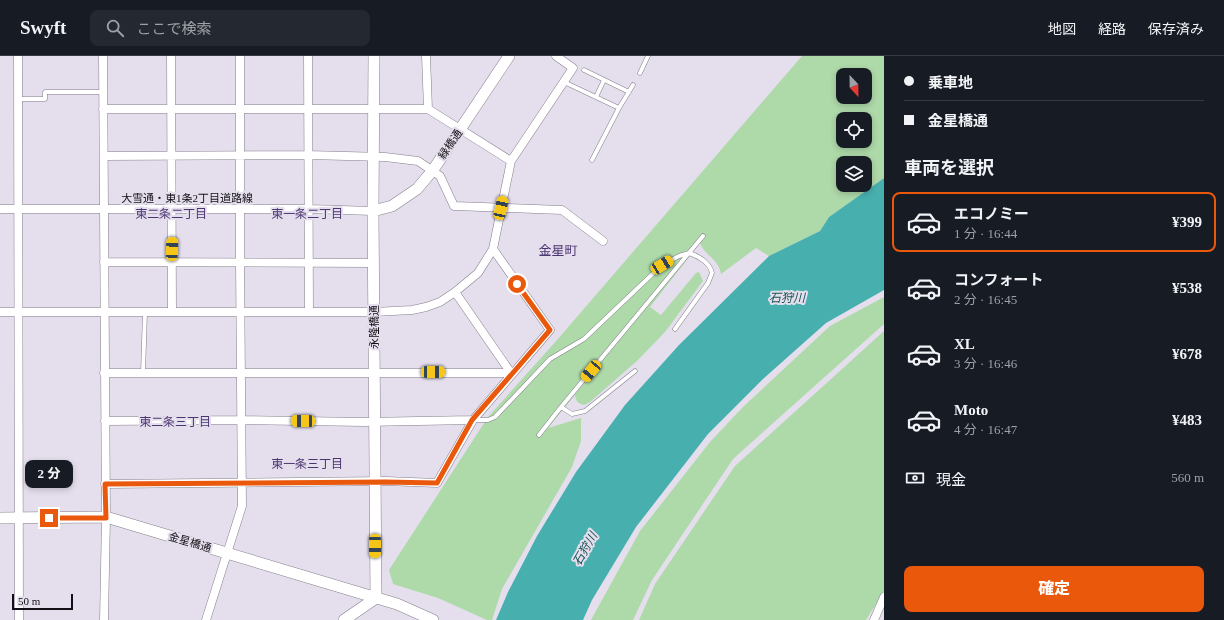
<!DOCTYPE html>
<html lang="ja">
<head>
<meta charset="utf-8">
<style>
	body { margin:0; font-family:"Times New Roman","Noto Sans JP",serif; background:#242831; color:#f1f3f6; height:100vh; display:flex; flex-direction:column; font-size:15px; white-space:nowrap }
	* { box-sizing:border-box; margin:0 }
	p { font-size:13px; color:#9ea1a6 }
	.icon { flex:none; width:22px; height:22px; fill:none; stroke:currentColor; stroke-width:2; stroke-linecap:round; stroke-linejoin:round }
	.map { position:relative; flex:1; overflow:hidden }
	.drawer { display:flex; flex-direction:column; background:#171b24; width:340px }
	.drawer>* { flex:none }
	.hud { display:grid; align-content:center; height:88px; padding:0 20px; background:#171b24 }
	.needle { width:26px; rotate:158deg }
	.buttons { position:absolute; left:836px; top:12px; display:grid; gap:8px }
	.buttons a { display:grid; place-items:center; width:36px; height:36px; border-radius:8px; background:#171b24; box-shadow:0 2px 6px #0003; font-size:20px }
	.scale { position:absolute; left:12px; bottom:10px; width:61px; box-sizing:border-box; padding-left:4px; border:2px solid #131015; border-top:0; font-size:11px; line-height:14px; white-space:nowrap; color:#131015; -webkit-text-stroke:3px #e5dfed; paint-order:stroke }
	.end { position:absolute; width:18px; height:18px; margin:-9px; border:5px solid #ea580c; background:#fff; box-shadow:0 0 0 2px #fff }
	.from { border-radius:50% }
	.bubble { position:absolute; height:28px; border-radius:8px; background:#171b24; box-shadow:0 2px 6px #0003; font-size:13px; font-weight:800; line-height:28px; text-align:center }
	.car { position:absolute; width:12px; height:24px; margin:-12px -6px; border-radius:5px; box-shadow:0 0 3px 1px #0007; background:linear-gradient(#f5c518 24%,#345 0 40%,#f5c518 0 76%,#345 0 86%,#f5c518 0) }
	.hud b { display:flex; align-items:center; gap:14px; height:38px; font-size:15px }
	.hud b+b { border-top:1px solid #363941 }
	.hud i { width:10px; height:10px; background:#f1f3f6 }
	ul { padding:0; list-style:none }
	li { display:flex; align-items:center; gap:12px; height:60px; margin:0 8px 6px; padding:0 12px; border:2px solid transparent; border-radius:8px }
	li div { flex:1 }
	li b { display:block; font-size:15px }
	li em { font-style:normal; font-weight:800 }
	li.on { border-color:#ea580c }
	li>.icon { width:36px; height:36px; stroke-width:1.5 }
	h2 { padding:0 20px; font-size:18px; line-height:48px }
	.pay { display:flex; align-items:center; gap:10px; height:44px; padding:0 20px; font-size:15px }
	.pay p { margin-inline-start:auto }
	.primary-button { display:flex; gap:8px; margin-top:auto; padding:8px 20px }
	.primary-button a { flex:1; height:46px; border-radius:8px; background:#ea580c; color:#fff; font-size:16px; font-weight:800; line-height:46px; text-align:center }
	header { display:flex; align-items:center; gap:24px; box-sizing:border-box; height:56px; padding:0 20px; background:#171b24; border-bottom:1px solid #363941 }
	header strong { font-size:19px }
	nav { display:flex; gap:22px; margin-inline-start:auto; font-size:14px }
	.search { width:280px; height:36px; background:#242831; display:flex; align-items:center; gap:10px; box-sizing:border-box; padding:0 14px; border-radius:8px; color:#9ea1a6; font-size:15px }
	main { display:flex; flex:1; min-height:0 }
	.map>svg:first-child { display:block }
</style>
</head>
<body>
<header>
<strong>Swyft</strong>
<div class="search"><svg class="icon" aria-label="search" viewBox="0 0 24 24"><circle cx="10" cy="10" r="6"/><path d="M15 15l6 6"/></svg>ここで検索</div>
<nav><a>地図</a><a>経路</a><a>保存済み</a></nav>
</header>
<main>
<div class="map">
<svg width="884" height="564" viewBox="0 0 884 564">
	<rect width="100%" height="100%" fill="#e5dfed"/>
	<path fill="#aed9a9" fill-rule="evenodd" d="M802,0H884V122L829,161L820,175L769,200L756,192L721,218C719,203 705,200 700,187L650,251L661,259L696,217L699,216L703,225L665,276L638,304L590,346L584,349C577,347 576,345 575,339L548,372L581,362V385L572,411L502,533L492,564H487L438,542L393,528L389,514L488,361L557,284ZM843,19H865V41H843ZM843,63H865V85H843ZM843,107H865V129H843Z
		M884,241V268L733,403L652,524L633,564H591L640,475L710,386L743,351L830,270Z
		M884,275V535L866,564H639L655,528L735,410Z"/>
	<path fill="#47b0af" d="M884,122V234L826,267L763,323L708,378L636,471L592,544L583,564H496L508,536L537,480L576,416L625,349L679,289L769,200L820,175L829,161Z"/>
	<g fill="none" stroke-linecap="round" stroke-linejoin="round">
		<defs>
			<path id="lane" d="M584,14L629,36
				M640,17L648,0
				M564,26L619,52L633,29
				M596,41L604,24
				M18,43H45V36H103
				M592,104L619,52
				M143,317L145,256
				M561,351L572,358L585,355L635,315
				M473,364H488L495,361L550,303L584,283L662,209L679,200L689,197C699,200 710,207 712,217L708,227L675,273
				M539,379L561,351L703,180"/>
			<path id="street" d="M18,0L19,564
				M103,0L106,461L104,564
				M171,0L172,256
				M308,0L309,256
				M426,0L428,53L511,105
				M103,53H428
				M104,100L308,99L385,101L418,105L440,120L454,150L562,154L603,185
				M0,153H309L373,155
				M104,206L374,207
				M455,236L511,317
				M0,256H374L412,254L426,251L440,246L455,236L478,217L493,193L511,105L573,12L556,0
				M104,317H511
				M105,365L241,364L364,366L473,364
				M105,428L386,425L437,427L473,364L550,274L493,193
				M206,564L242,450L240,206V0
				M874,564L884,541"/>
			<path id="secondary" d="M374,0L373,155L376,542
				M373,155L392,150L417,133L433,114L509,0
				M0,462L106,461L397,548L433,564
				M344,564L376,542"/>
		</defs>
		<use href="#lane" stroke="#847e8c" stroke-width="5"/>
		<use href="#street" stroke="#847e8c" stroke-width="9"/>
		<use href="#secondary" stroke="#847e8c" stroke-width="12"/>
		<use href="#lane" stroke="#fff" stroke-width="4"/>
		<use href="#street" stroke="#fff" stroke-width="8"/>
		<use href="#secondary" stroke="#fff" stroke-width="11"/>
	</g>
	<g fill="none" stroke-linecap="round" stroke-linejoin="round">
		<path stroke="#ea580c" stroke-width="5" d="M49,462H106L105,428L386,426L437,427L472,364L550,274L517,228"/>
	</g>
	<g text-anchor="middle" stroke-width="4" stroke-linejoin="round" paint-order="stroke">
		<g font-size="11" fill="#131015" stroke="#e5dfed">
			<text transform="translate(450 88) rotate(-56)" y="4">緑橋通</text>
			<text x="187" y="146">大雪通・東1条2丁目道路線</text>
			<text transform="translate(374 271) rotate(-90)" y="4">永隆橋通</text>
			<text transform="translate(190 486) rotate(16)" y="4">金星橋通</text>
		</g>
		<g font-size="12" fill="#4b3571" stroke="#e5dfed">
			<text x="171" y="162">東二条二丁目</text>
			<text x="307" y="162">東一条二丁目</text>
			<text x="175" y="370">東二条三丁目</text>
			<text x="307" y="412">東一条三丁目</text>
		</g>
		<g font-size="12" font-style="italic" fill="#175353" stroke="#e5dfed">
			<text x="787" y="246">石狩川</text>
			<text transform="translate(585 493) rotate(-60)" y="4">石狩川</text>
		</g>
		<g font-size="13" fill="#4b3571" stroke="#e5dfed">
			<text x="558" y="199">金星町</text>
		</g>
	</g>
</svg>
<div class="buttons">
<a><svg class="needle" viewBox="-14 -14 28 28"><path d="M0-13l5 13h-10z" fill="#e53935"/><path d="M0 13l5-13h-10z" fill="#9ea1a6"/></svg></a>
<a><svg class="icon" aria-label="locate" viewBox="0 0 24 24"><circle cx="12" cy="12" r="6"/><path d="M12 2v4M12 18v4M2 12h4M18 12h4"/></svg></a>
<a><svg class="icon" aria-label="layers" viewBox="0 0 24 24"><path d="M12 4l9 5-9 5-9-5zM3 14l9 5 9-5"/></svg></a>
</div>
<div class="scale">50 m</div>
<i class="end from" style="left:517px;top:228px"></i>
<i class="end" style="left:49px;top:462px"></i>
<div class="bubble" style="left:25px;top:404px;width:48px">2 分</div>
<i class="car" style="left:501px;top:152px;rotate:12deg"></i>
<i class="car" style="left:172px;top:193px;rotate:2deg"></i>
<i class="car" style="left:662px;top:209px;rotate:59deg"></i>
<i class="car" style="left:591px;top:315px;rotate:220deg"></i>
<i class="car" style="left:433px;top:316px;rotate:90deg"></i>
<i class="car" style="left:303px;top:365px;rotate:271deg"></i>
<i class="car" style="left:375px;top:490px;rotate:180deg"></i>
</div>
<section class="drawer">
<div class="hud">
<b><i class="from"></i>乗車地</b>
<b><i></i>金星橋通</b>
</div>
<h2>車両を選択</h2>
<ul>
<li class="on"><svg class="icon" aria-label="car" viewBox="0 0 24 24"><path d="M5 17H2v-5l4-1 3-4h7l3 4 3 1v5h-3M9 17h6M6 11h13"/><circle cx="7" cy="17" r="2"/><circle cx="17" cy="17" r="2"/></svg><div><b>エコノミー</b><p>1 分 · 16:44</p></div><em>¥399</em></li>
<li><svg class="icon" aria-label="car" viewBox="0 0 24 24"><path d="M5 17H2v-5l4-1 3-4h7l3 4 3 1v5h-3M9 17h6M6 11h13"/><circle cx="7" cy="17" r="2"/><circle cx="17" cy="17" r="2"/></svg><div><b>コンフォート</b><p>2 分 · 16:45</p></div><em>¥538</em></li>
<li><svg class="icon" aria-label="car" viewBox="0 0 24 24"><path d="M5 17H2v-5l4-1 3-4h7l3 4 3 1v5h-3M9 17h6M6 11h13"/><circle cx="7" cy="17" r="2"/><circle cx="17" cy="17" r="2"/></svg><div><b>XL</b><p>3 分 · 16:46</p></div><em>¥678</em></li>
<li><svg class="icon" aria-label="car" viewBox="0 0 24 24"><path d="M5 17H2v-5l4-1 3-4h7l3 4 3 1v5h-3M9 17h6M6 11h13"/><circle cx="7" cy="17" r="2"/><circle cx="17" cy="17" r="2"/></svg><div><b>Moto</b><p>4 分 · 16:47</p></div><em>¥483</em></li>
</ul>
<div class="pay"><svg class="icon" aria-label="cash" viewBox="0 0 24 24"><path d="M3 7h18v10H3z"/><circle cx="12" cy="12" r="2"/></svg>現金<p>560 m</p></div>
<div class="primary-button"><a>確定</a></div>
</section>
</main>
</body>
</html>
